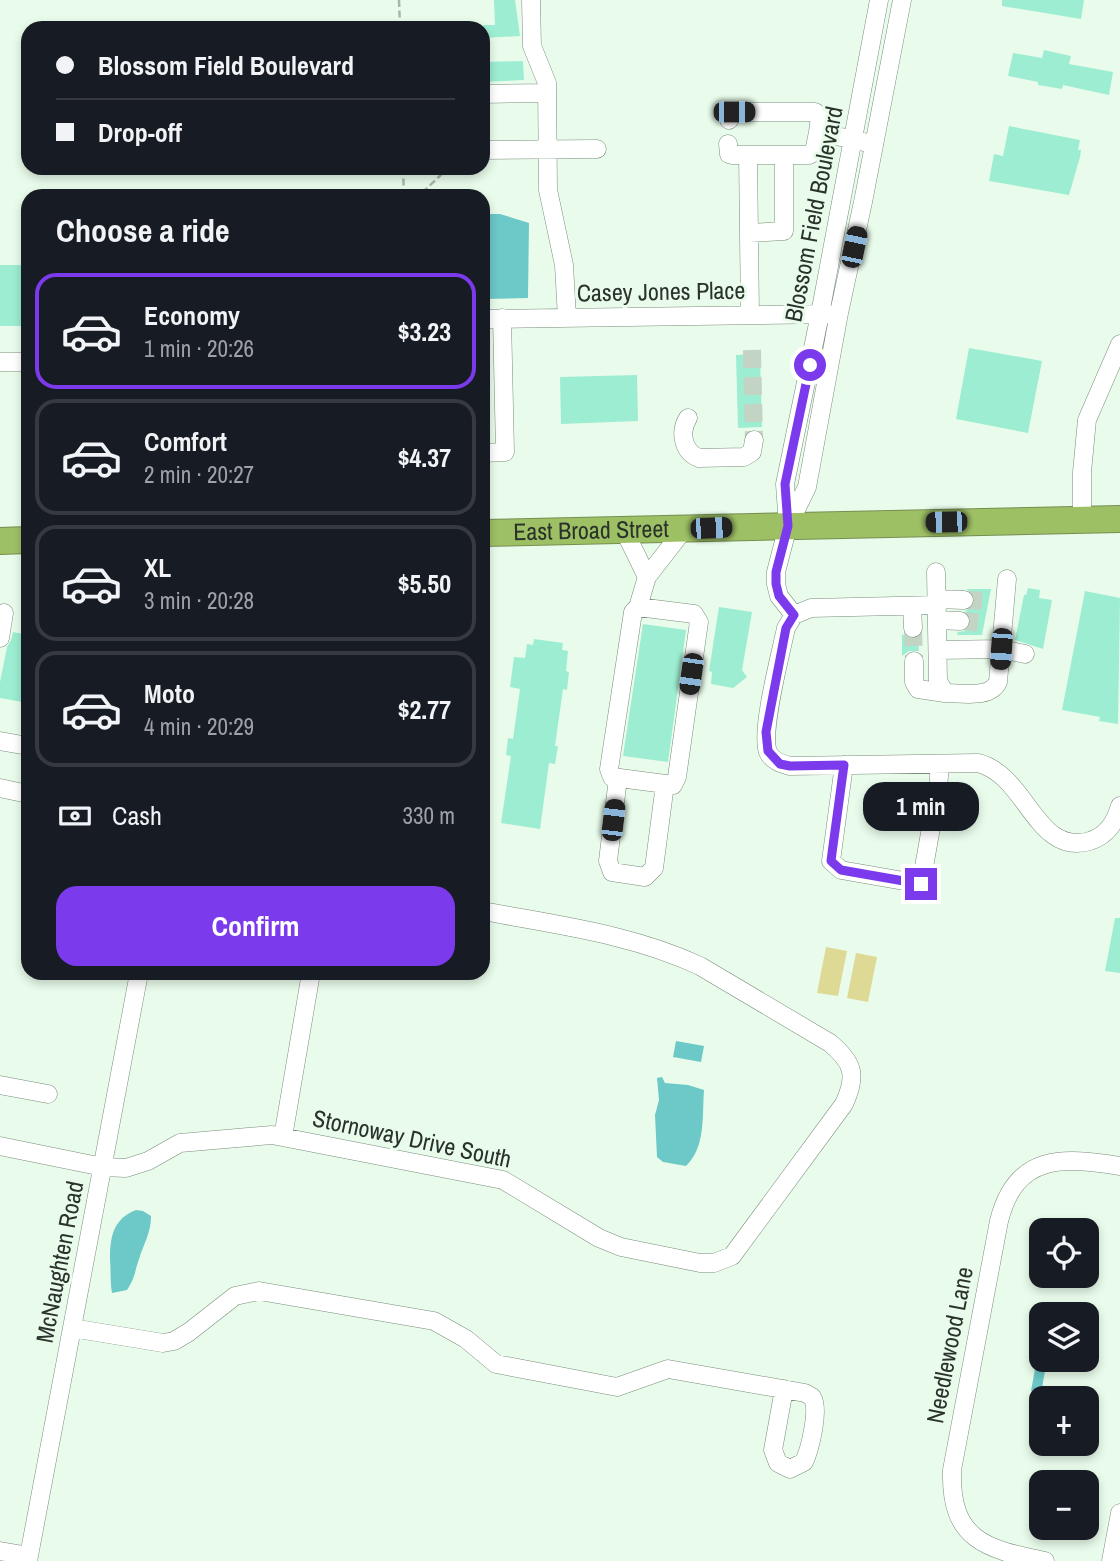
<!DOCTYPE html>
<html lang="en">
<head>
<meta charset="utf-8">
<style>
	body { margin:0; font-family:"Archivo Narrow",sans-serif; background:#242831; color:#f1f3f6; height:100vh; display:flex; flex-direction:column; font-size:26px; white-space:nowrap }
	* { box-sizing:border-box; margin:0 }
	p { font-size:23px; color:#9ea1a6 }
	.icon { flex:none; width:38px; height:38px; fill:none; stroke:currentColor; stroke-width:2; stroke-linecap:round; stroke-linejoin:round }
	.map { position:relative; flex:1; overflow:hidden }
	.drawer { position:absolute; left:21px; top:189px; width:469px; height:791px; display:flex; flex-direction:column; background:#171b24; border-radius:21px; box-shadow:0 4px 10px #0003 }
	.drawer>* { flex:none }
	.banner { position:absolute; left:21px; top:21px; width:469px; height:154px; border-radius:21px; box-shadow:0 4px 10px #0003; display:grid; align-content:center; height:154px; padding:0 35px; background:#171b24 }
	.controls { position:absolute; left:1029px; top:1218px; display:grid; gap:14px }
	.controls a { display:grid; place-items:center; width:70px; height:70px; border-radius:14px; background:#171b24; box-shadow:0 4px 10px #0003; font-size:35px }
	.end { position:absolute; width:32px; height:32px; margin:-16px; border:9px solid #7c3aed; background:#fff; box-shadow:0 0 0 4px #fff }
	.from { border-radius:50% }
	.bubble { position:absolute; height:49px; border-radius:21px; background:#171b24; box-shadow:0 4px 10px #0003; font-size:23px; font-weight:700; line-height:49px; text-align:center }
	.car { position:absolute; width:21px; height:42px; margin:-21px -10px; border-radius:9px; box-shadow:0 0 5px 2px #0007; background:linear-gradient(#222 24%,#8ab4d8 0 40%,#222 0 76%,#8ab4d8 0 86%,#222 0) }
	.banner b { display:flex; align-items:center; gap:24px; height:66px; font-size:26px }
	.banner b+b { border-top:2px solid #363941 }
	.banner i { width:18px; height:18px; background:#f1f3f6 }
	ul { padding:0; list-style:none }
	li { display:flex; align-items:center; gap:21px; height:116px; margin:0 14px 10px; padding:0 21px; border:4px solid #363941; border-radius:21px }
	li div { flex:1 }
	li b { display:block; font-size:26px }
	li em { font-style:normal; font-weight:700 }
	li.selected { border-color:#7c3aed }
	li>.icon { width:63px; height:63px; stroke-width:1.5 }
	h2 { padding:0 35px; font-size:32px; line-height:84px }
	.pay { display:flex; align-items:center; gap:18px; height:77px; padding:0 35px; font-size:26px }
	.pay p { margin-inline-start:auto }
	.button { display:flex; gap:14px; margin-top:auto; padding:14px 35px }
	.button a { flex:1; height:80px; border-radius:21px; background:#7c3aed; color:#fff; font-size:28px; font-weight:700; line-height:80px; text-align:center }
	.map>svg:first-child { display:block }
</style>
</head>
<body>
<div class="map">
<svg width="1120" height="1561" viewBox="0 0 1120 1561">
	<rect width="100%" height="100%" fill="#e9fceb"/>
	<path fill="#dfd996" d="M826,947L847,951L838,996L817,993Z
		M856,953L877,957L868,1002L847,998Z"/>
	<path fill="#6cc9c7" d="M483,214H500L529,223L528,298L483,299Z
		M676,1041L704,1046L701,1062L673,1057Z
		M662,1077L665,1083L688,1085L704,1090C702,1116 706,1147 686,1166L663,1162L657,1157L655,1115L659,1100L657,1078Z
		M136,1210L143,1211L151,1216C151,1233 144,1243 139,1259C134,1273 136,1276 127,1290L112,1293C110,1282 111,1271 110,1259C110,1237 113,1219 136,1210Z
		M1035,1369L1045,1371L1041,1393L1031,1391Z"/>
	<path fill="#9cedd2" d="M494,0H515L520,36L483,38V25H495Z
		M1002,0H1084L1081,19L1002,6Z
		M1044,50L1071,56L1069,64L1113,72L1109,95L1063,85L1062,89L1038,85V82L1008,76L1013,53L1042,58Z
		M523,61L524,80L483,82V62Z
		M1009,126L1080,140L1078,150H1081L1080,157L1069,195L989,181L994,154L1003,156Z
		M0,265H28V326H0Z
		M969,348L1042,361L1028,433L956,419Z
		M760,354L762,427L738,428L736,355Z
		M637,375L638,421L561,424L560,377Z
		M1028,588L1040,590L1039,598L1052,600L1043,649L1015,640L1024,595H1026Z
		M966,589H991L982,635H957L958,632L965,631L970,626V616L965,611L973,607L975,601L974,594Z
		M1085,591L1120,598L1118,724L1099,721L1100,717L1062,710Z
		M719,607L752,612L742,670L747,677L733,688L711,684L712,672L709,671Z
		M643,624L686,630L668,762L623,756Z
		M13,632L28,635V703L0,698V682L7,647L11,640Z
		M902,634L908,638H918L919,651H909L902,656Z
		M534,639L563,643L562,650L568,651L566,671L569,672L567,690L563,689L555,746H558L555,764L549,763L540,829L501,823L511,756L506,755L508,738L513,739L520,689L510,687L514,657L525,658L527,644L533,645Z
		M1115,918H1120V973L1105,971Z"/>
	<g fill="none" stroke-linecap="round" stroke-linejoin="round">
		<path stroke="#c3d4c5" stroke-width="18" stroke-dasharray="18 9" stroke-linecap="butt" d="M752,350L754,440
			M964,600L989,601
			M960,621L985,623
			M913,628L914,661"/>
		<defs>
			<path id="minor" d="M531,0L532,46L547,83L548,190L564,265L567,318
				M483,94L547,93
				M729,120L731,113L734,112H815L820,116L818,132L864,142
				M728,144L729,154L732,155H809L814,152L818,132
				M483,150L597,149
				M748,155L750,315
				M749,233L784,231V155
				M483,319L829,314
				M0,362H28
				M688,418C679,432 683,452 699,458L744,457L752,452L754,440
				M483,453L505,452L502,318
				M1082,520V472L1087,420L1120,344
				M788,526L785,484L820,314L879,0
				M624,530L647,577
				M936,572L938,681L945,693C962,693 990,699 998,682L1007,579
				M937,599L964,600
				M938,605L811,608L794,615L786,628C781,653 760,731 768,752C772,761 782,764 790,766L978,763C1027,775 1036,857 1090,841C1108,835 1115,822 1120,806
				M912,606L913,628
				M638,607L694,614L699,622L677,777L673,785L612,777L609,769L633,612L638,607L647,577L685,528
				M794,615L779,596L776,584V572L788,526L807,487L839,313L863,202L902,0
				M938,620L960,621
				M0,638L4,613
				M938,650L1001,649L1025,654
				M914,661V682L918,689L945,693
				M0,741L28,746
				M844,765L831,861L841,870L921,884L938,788L940,764
				M618,778L608,861L612,872L645,877L654,868L665,784
				M0,788L28,794
				M0,1085L48,1094
				M283,1137L311,973
				M0,1146L103,1167L126,1168L148,1161L180,1143L272,1135L503,1180L599,1238L621,1247L700,1263H714L732,1256L844,1104C857,1076 854,1063 830,1043L700,966C632,934 556,925 483,911
				M72,1328L163,1343L174,1341L189,1332L235,1296L259,1291L434,1321L466,1339L496,1364L617,1387L668,1369L805,1393L812,1397C820,1409 810,1449 804,1462L790,1469L778,1463L773,1450L784,1389
				M0,1551L29,1556
				M28,1561L139,973
				M1045,1561C985,1549 950,1540 952,1470L999,1221C1016,1153 1063,1157 1120,1166
				M1111,1561L1120,1513"/>
			<g id="highway">
				<path id="s1" d="M483,533L1120,519"/>
				<path d="M0,541L28,540"/>
			</g>
		</defs>
		<use href="#minor" stroke="#7a8c7c" stroke-width="19"/>
		<use href="#highway" stroke="#758e51" stroke-width="28"/>
		<path stroke="#a8b7aa" stroke-width="2.5" stroke-dasharray="7 3.5" stroke-linecap="butt" d="M399,0L400,28
			M403,168L404,196
			M266,193H296V196
			M296,193L423,192L444,172"/>
		<use href="#minor" stroke="#fff" stroke-width="18"/>
		<use href="#highway" stroke="#9ec065" stroke-width="26"/>
	</g>
	<g fill="none" stroke-linecap="round" stroke-linejoin="round">
		<path stroke="#7c3aed" stroke-width="9" d="M810,365L785,484L788,526L776,572V584L779,596L794,615L786,628L766,732L768,751L780,764L790,766L844,765L832,853L831,861L841,870L921,884"/>
	</g>
	<g text-anchor="middle" stroke-width="6" stroke-linejoin="round" paint-order="stroke">
		<g font-size="24" fill="#2a322b" stroke="#e9fceb">
			<text transform="translate(814 214) rotate(-79)" y="8">Blossom Field Boulevard</text>
			<text transform="translate(661 292) rotate(-1)" y="8">Casey Jones Place</text>
			<text dy="8" stroke="none"><textPath href="#s1" startOffset="108">East Broad Street</textPath></text>
			<text transform="translate(412 1139) rotate(12)" y="8">Stornoway Drive South</text>
			<text transform="translate(60 1262) rotate(-79)" y="8">McNaughten Road</text>
			<text transform="translate(950 1345) rotate(-79)" y="8">Needlewood Lane</text>
		</g>
	</g>
</svg>
<div class="controls">
<a><svg class="icon" aria-label="locate" viewBox="0 0 24 24"><circle cx="12" cy="12" r="6"/><path d="M12 2v4M12 18v4M2 12h4M18 12h4"/></svg></a>
<a><svg class="icon" aria-label="layers" viewBox="0 0 24 24"><path d="M12 4l9 5-9 5-9-5zM3 14l9 5 9-5"/></svg></a>
<a>+</a>
<a>−</a>
</div>
<i class="end from" style="left:810px;top:365px"></i>
<i class="end" style="left:921px;top:884px"></i>
<div class="bubble" style="left:863px;top:782px;width:116px">1 min</div>
<i class="car" style="left:734px;top:112px;rotate:90deg"></i>
<i class="car" style="left:854px;top:247px;rotate:12deg"></i>
<i class="car" style="left:946px;top:522px;rotate:269deg"></i>
<i class="car" style="left:711px;top:528px;rotate:88deg"></i>
<i class="car" style="left:1001px;top:649px;rotate:184deg"></i>
<i class="car" style="left:691px;top:674px;rotate:188deg"></i>
<i class="car" style="left:613px;top:820px;rotate:7deg"></i>
<div class="banner">
<b><i class="from"></i>Blossom Field Boulevard</b>
<b><i></i>Drop-off</b>
</div>
<section class="drawer">
<h2>Choose a ride</h2>
<ul>
<li class="selected"><svg class="icon" aria-label="car" viewBox="0 0 24 24"><path d="M5 17H2v-5l4-1 3-4h7l3 4 3 1v5h-3M9 17h6M6 11h13"/><circle cx="7" cy="17" r="2"/><circle cx="17" cy="17" r="2"/></svg><div><b>Economy</b><p>1 min · 20:26</p></div><em>$3.23</em></li>
<li><svg class="icon" aria-label="car" viewBox="0 0 24 24"><path d="M5 17H2v-5l4-1 3-4h7l3 4 3 1v5h-3M9 17h6M6 11h13"/><circle cx="7" cy="17" r="2"/><circle cx="17" cy="17" r="2"/></svg><div><b>Comfort</b><p>2 min · 20:27</p></div><em>$4.37</em></li>
<li><svg class="icon" aria-label="car" viewBox="0 0 24 24"><path d="M5 17H2v-5l4-1 3-4h7l3 4 3 1v5h-3M9 17h6M6 11h13"/><circle cx="7" cy="17" r="2"/><circle cx="17" cy="17" r="2"/></svg><div><b>XL</b><p>3 min · 20:28</p></div><em>$5.50</em></li>
<li><svg class="icon" aria-label="car" viewBox="0 0 24 24"><path d="M5 17H2v-5l4-1 3-4h7l3 4 3 1v5h-3M9 17h6M6 11h13"/><circle cx="7" cy="17" r="2"/><circle cx="17" cy="17" r="2"/></svg><div><b>Moto</b><p>4 min · 20:29</p></div><em>$2.77</em></li>
</ul>
<div class="pay"><svg class="icon" aria-label="cash" viewBox="0 0 24 24"><path d="M3 7h18v10H3z"/><circle cx="12" cy="12" r="2"/></svg>Cash<p>330 m</p></div>
<div class="button"><a>Confirm</a></div>
</section>
</div>
</body>
</html>
